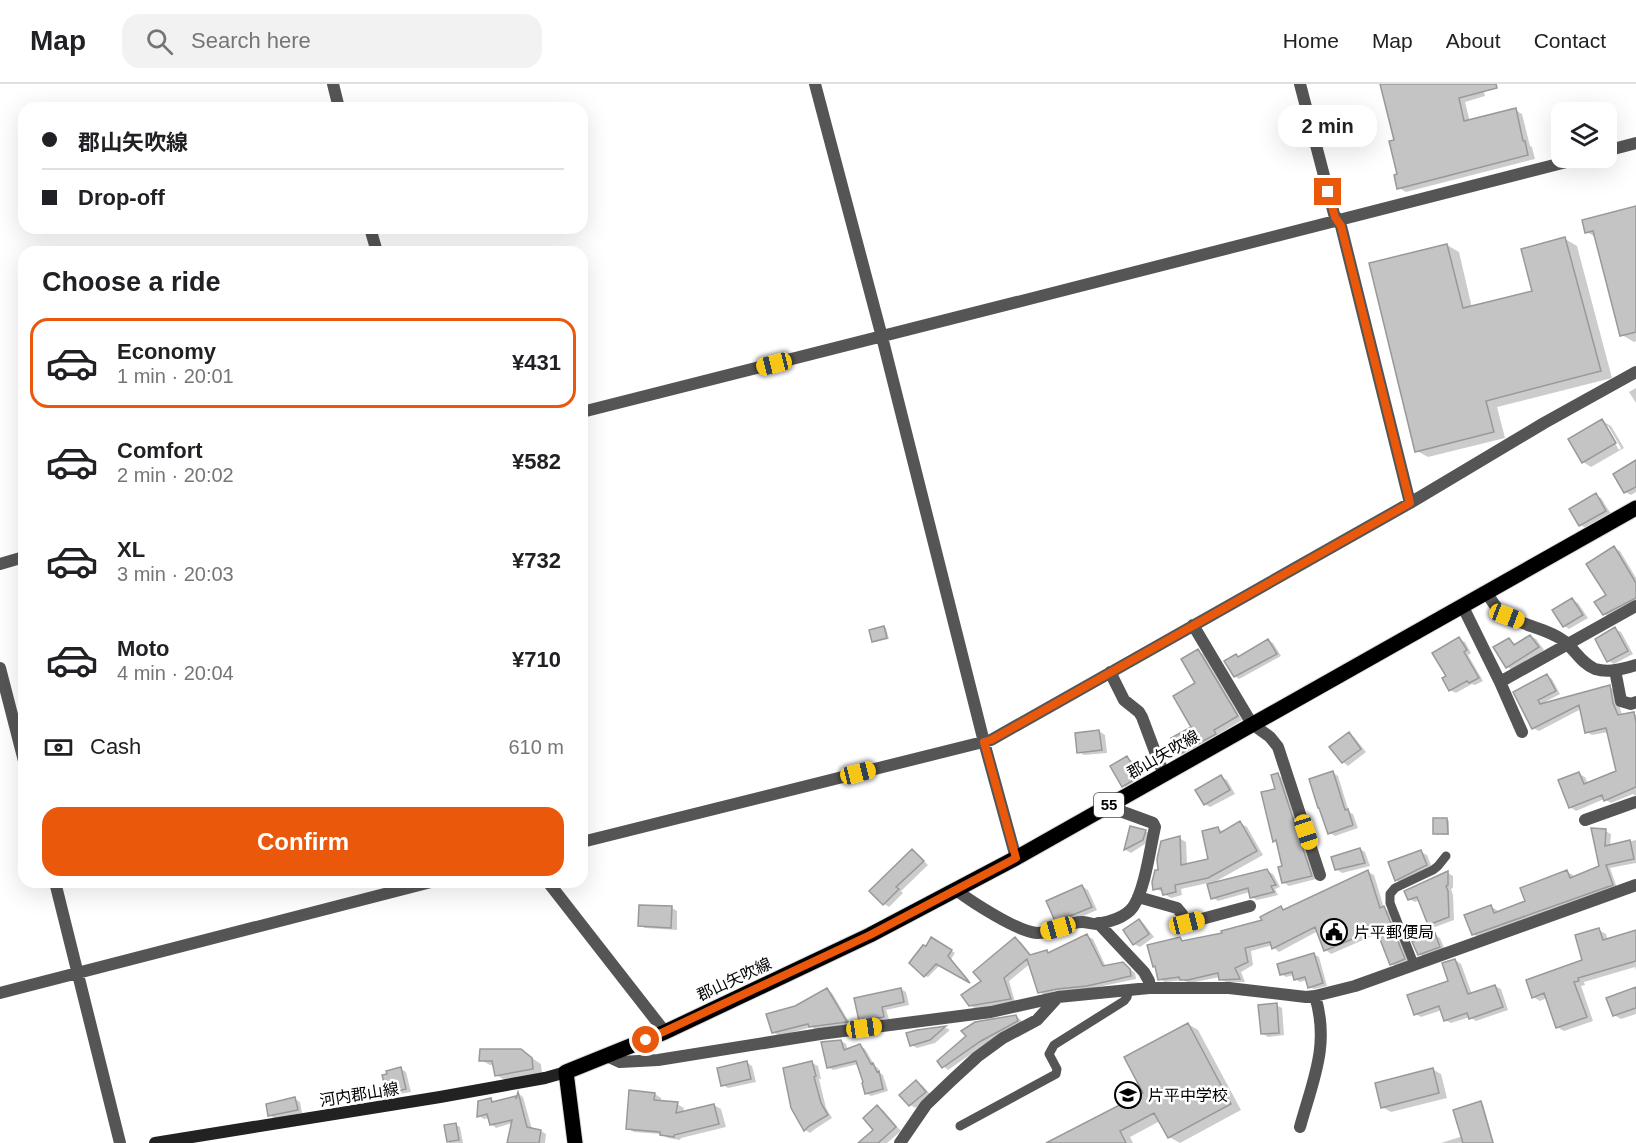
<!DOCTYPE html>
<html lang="en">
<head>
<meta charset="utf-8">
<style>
	body { margin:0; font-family:Helvetica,"Noto Sans JP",sans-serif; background:#f2f2f2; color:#202124; height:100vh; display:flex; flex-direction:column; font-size:22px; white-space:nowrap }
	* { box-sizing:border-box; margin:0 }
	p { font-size:20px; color:#757577 }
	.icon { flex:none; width:33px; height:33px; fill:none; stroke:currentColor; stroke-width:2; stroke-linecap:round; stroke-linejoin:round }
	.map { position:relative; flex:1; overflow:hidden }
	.panel { position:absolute; left:18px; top:162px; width:570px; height:642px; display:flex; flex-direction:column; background:#fff; border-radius:18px; box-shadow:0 6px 24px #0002 }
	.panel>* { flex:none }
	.top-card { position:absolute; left:18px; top:18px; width:570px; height:132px; border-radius:18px; box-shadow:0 6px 24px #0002; display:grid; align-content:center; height:132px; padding:0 24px; background:#fff }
	.controls { position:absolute; left:1551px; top:18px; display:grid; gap:12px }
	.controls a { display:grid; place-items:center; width:66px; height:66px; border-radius:12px; background:#fff; box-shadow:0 6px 24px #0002; font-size:30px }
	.end { position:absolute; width:27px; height:27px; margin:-14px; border:8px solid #ea580c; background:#fff; box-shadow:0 0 0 3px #fff }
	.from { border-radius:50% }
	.bubble { position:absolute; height:42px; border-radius:18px; background:#fff; box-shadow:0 6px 24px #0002; font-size:20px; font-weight:600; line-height:42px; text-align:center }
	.car { position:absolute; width:18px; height:36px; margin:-18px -9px; border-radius:8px; box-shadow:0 0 4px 2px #0007; background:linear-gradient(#f5c518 24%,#345 0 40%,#f5c518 0 76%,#345 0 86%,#f5c518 0) }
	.top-card b { display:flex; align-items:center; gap:21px; height:57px; font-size:22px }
	.top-card b+b { border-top:2px solid #e0e0e0 }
	.top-card i { width:15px; height:15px; background:#202124 }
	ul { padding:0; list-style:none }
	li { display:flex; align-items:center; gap:18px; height:90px; margin:0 12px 9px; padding:0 12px; border:3px solid transparent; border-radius:18px }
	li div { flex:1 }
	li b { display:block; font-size:22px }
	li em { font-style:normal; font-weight:600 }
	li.on { border-color:#ea580c }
	li>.icon { width:54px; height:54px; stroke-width:1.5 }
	h2 { padding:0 24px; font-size:27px; line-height:72px }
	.pay { display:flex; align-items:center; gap:15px; height:66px; padding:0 24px; font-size:22px }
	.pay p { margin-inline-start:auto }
	.primary-button { display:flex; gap:12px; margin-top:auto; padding:12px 24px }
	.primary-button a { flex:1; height:69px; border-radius:18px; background:#ea580c; color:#fff; font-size:24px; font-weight:600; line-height:69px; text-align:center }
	header { display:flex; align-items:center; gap:36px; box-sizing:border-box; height:84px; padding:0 30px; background:#fff; border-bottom:2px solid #e0e0e0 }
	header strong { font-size:28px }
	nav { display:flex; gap:33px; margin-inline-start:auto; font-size:21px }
	.search { width:420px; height:54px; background:#f2f2f2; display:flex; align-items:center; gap:15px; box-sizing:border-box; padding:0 21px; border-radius:18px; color:#757577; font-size:22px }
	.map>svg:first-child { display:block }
</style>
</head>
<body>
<header>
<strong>Map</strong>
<div class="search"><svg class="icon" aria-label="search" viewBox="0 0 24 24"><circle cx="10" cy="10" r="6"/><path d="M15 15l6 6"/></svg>Search here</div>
<nav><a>Home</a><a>Map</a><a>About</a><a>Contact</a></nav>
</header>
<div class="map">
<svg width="1636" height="1059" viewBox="0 0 1636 1059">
	<rect width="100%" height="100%" fill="#fff"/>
	<path fill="#0003" fill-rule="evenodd" d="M1381,0H1482L1485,12L1465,18L1470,38L1515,26L1522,30L1530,62L1532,63L1535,75L1406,108L1399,104L1396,57Z
		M1636,123V257L1634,258L1622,251L1597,154L1587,148Z
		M1565,155L1577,162L1612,294L1497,323L1505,354L1428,373L1417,367L1447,161L1459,168L1472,224L1534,208Z
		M1636,304V319L1629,308Z
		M1602,337L1611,342L1624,364L1591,383L1583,378ZM1605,342H1608L1621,364L1619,366Z
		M1636,378V408L1631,411L1625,408Z
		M1596,411L1601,414L1611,430L1586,444L1580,441Z
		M1614,464L1620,467L1636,494V519L1609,533L1604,530Z
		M1572,516L1578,519L1588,534L1569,545L1564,542Z
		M884,543L886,544L889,555L875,558L873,557Z
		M1615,545L1621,548L1633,570L1614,580L1609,577L1597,555Z
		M1530,552L1536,555L1544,566L1513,586L1507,583L1509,555L1516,561Z
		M1459,555L1465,558L1471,569L1468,571L1483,597L1475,601L1472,600L1456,609L1450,606L1448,592Z
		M1268,556L1273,559L1281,572L1239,595L1235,592L1236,572L1239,573Z
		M1198,567L1203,570L1242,636L1219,650L1221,653L1186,672L1181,669L1193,643L1197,599Z
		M1547,592L1552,595L1560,610L1541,620L1609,603L1615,606L1622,631L1633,629L1636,631V712L1633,710L1611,719L1604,715L1576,727L1570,723L1579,690L1585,693L1588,700L1617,688L1608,648L1592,651L1587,648L1581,625L1539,647L1533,644L1515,608Z
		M1099,647L1105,651L1107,669L1084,671L1079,668Z
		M1349,650L1354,653L1366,668L1348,682L1343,678Z
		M1127,674L1133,677L1144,696L1129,705L1124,702Z
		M1333,689L1338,692L1349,728L1353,730L1358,744L1335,752L1329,748Z
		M1278,691L1283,694L1316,795L1289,802L1283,798V783L1278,759L1275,757Z
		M1221,693L1227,696L1235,710L1210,723L1205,720Z
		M1447,735L1449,737V751L1435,750Z
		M1240,739L1247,743L1263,771L1211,800L1267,787L1273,790L1280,803L1275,805L1278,811L1257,816L1251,813L1250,808L1218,817L1213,814L1208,799L1181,805L1182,811L1171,814L1164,810V808L1155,805L1159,787L1179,754L1186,758L1187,781L1210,776L1218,745L1224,748Z
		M1131,744L1145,747L1151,750L1148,758L1131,769L1126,766Z
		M1605,747L1611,750L1610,762L1636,756V779L1610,784L1617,804L1479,854L1473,850L1491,823L1497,826L1498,829L1527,818L1567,788L1573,791L1574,794L1601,783Z
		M1360,765L1365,768L1370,782L1342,789L1336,785Z
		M912,767L917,770L928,781L901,807L903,809L889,823L884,820Z
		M1421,768L1427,771L1432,784L1401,799L1396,796Z
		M1368,788L1374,791L1384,824L1390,828L1410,878L1397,883L1391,880L1379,849L1331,870L1326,866L1318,847L1279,868L1274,864L1273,861L1251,867L1253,881L1241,888L1245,898H1226L1220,895V893L1195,898H1187L1183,896L1165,898L1159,895L1157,883L1154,882L1180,854L1186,858L1224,850L1264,837L1281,824L1286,827Z
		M1448,789L1453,792V804L1451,805L1453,811L1454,836L1435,843L1429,840L1420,816L1415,818L1409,815Z
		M1082,802L1088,806L1097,826L1081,833L1062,839L1056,835Z
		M672,824L677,827V846L645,844L640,841Z
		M1139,836L1144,840L1154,853L1140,863L1134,860Z
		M1599,846L1606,850L1608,856L1636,848V886L1635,883L1584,898L1585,901L1581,902L1593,937L1564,947L1557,943L1547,914L1540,917L1533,913L1584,877Z
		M1435,851L1440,854L1445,866L1424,873L1419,870Z
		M1087,852L1093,855L1106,883L1123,879L1135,889L1136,895L1093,904L1045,911L1039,908L1030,880L1009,897L1015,918L976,925L970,921L983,897L1016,855L1021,858L1032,872L1046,868L1050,870Z
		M932,855L955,869L951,875L969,896L940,881L928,893L925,892L927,864Z
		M1314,870L1319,873L1327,902L1314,905L1309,903L1307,896L1300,898L1295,895L1294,891L1286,893L1281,890Z
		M1455,876L1461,880L1472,910L1495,902L1501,905L1508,926L1476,937L1470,933L1451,939L1445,936L1442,926L1421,933L1416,930L1450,898Z
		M827,905L832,909L851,941L816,946L812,943L779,952L773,948L796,923Z
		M901,905L906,908L909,921L886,926L889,935L866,939L861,936Z
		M1636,905V930L1621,935L1614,931Z
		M1276,921L1282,924L1284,951L1268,953L1262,949Z
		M1016,932L1021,936L1023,940L987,959L948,986L943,982Z
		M1188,940L1198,946L1241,1026L1180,1059L1169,1053L1160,1037L1130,1053L1133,1059H1049L1145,1009Z
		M946,944L950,946L935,959L917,964L911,961L917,947Z
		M841,957L846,960L848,967L860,962L865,965L875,982L878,984L880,989L883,991L888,1007L871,1012L866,1009L858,980L833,986L828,983Z
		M521,967L541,980L542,990L505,996L496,991L494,981H490L481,976Z
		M746,978L752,982L756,998L728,1004L723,1001Z
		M812,979L818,982L821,995H819L826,1024L832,1034L815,1045L810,1049L805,1046L792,1024Z
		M401,985L406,988L411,1008L400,1010L387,1005L389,991Z
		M1432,985L1441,990L1447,1014L1391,1028L1382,1023Z
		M916,998L922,1001L931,1011L916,1024L910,1021L901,1011Z
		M519,1010L523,1013L532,1045L541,1047L546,1050L545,1059H508L512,1039L496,1044L491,1040L489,1034L484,1035L479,1032L490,1016L496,1019L515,1014L518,1015Z
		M655,1010L661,1014V1018L677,1020L684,1024L683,1029L714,1021L721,1025L726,1043L681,1054L680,1056L668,1054L661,1050L634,1048L627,1044Z
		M295,1015L300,1018L302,1029L275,1035L270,1031Z
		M1481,1019L1483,1020L1494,1059H1441L1463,1052Z
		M878,1023L883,1026L901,1047L887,1059H860L875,1046Z
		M456,1041L460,1043L463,1059H449L446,1043Z"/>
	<path fill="#c4c4c4" stroke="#999" stroke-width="1.5" d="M1380,0H1496L1497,4L1459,14L1464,37L1516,24L1523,57H1525L1528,71L1397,105L1394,91L1397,90L1389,57L1394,56Z
		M1636,122V248L1620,252L1593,147L1585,149L1582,136Z
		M1565,153L1601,287L1486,317L1494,348L1415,368L1369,179L1447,160L1463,224L1532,207L1521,165Z
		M1602,335L1616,359L1582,379L1568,355Z
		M1636,376V403L1624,409L1613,390Z
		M1596,409L1606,427L1579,442L1569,425Z
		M1614,462L1636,499V514L1603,531L1594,518L1606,511L1586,480Z
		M1572,514L1583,531L1563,543L1552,526Z
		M884,542L887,554L872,558L869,546Z
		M1615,543L1628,567L1607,578L1595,555Z
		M1530,551L1539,563L1506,584L1493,563L1509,554L1514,561Z
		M1459,553L1467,566L1464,568L1479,594L1469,599L1467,597L1449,607L1442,594L1446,592L1432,569Z
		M1268,555L1277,570L1234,593L1224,577L1236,570L1238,573Z
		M1198,565L1238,632L1214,646L1216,650L1180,670L1171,654L1191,643L1173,612L1195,599L1181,575Z
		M1547,590L1556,607L1538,616L1540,620L1610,601L1613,619L1618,631L1634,628L1636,639V703L1604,717L1602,711L1569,724L1558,696L1579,688L1584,700L1616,687L1606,644L1585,649L1579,621L1532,645L1513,608Z
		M1099,646L1102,666L1077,669L1075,649Z
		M1349,648L1361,665L1342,679L1329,663Z
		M1127,672L1139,693L1122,703L1110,682Z
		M1333,687L1345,726L1348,725L1353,741L1328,750L1319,724H1318L1309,695Z
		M1278,689L1312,792L1282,799L1278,783L1282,782L1276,756L1273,758L1261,708L1275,705L1271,691Z
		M1221,691L1230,706L1204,721L1195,706Z
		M1433,734H1447L1448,750H1433Z
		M1240,737L1257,767L1208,794L1175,801L1176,808L1163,811L1161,804L1153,806L1152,798L1155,786H1158L1157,775L1161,757L1180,752L1181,781L1208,775L1202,747L1218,743L1220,749Z
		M1130,742L1146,746L1143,756L1124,766Z
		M1591,744L1606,745L1605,762L1630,756L1634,775L1606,781L1613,801L1472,851L1464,831L1491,821L1494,829L1525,817L1520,804L1567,786L1570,794L1599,782Z
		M1360,764L1365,779L1335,786L1331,773Z
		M912,765L924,777L896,803L899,805L883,821L869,807Z
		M1421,766L1427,781L1395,797L1388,778Z
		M1267,785L1276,801L1271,802L1274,808L1250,814L1248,804L1211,815L1207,800Z
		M1368,786L1380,824L1384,822L1405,875L1390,881L1376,845L1324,867L1315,843L1272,865L1270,858L1245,864L1248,878L1235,884L1240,895L1219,896L1218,889L1188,896H1180L1179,893L1158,896L1155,882L1153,883L1147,861L1180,853L1182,857L1222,849L1221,847L1262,836L1260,833L1281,822L1283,826Z
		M1448,787V801L1446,802L1448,807L1449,833L1428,841L1417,813L1408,816L1404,807Z
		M1082,801L1092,823L1075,830L1055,837L1046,817Z
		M639,821L672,822L671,844L638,842Z
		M1139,835L1149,850L1133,861L1123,846Z
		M1599,844L1603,856L1636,846V877L1578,894L1579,897L1574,898L1587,933L1556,944L1544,909L1532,914L1526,896L1582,876L1575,851Z
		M1435,849L1440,863L1418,871L1412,858Z
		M1087,850L1103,882L1123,878L1130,885L1131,892L1087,902L1057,905L1038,909L1027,875L1004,894L1011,915L969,922L961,911L981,897L973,888L1015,853L1030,871L1047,866L1048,869Z
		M931,853L952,866L948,872L970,899L936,880L924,893L909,879L923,861L926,862Z
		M1314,869L1323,899L1308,904L1305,893L1294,896L1292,888L1280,891L1277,880Z
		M1455,875L1468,910L1495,901L1503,923L1469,935L1467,929L1444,937L1439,922L1414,931L1407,911L1448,897L1442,879Z
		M1636,903V924L1613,932L1606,914Z
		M827,904L847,938L809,943L808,940L772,949L766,930L795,922Z
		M901,904L904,918L882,923L884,933L859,937L854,914Z
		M1277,919L1279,949L1261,950L1258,921Z
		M1016,931L1018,937L981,957L942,984L937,977L966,952L961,947L975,938Z
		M1188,939L1231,1020L1168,1054L1154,1029L1120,1047L1126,1059H1046L1143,1009L1124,973Z
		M946,942L930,956L910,962L906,949L917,946Z
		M841,956L844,966L860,960L871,980L873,979L877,988L879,987L883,1005L865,1010L862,999L863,998L856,977L827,984L821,958Z
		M480,965H521L532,974L533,985L495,992L492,977H479Z
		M747,977L751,995L721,1002L717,984Z
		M812,977L816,992L814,993L821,1019L828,1031L809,1042L804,1047L791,1024L783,984Z
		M401,983L406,1005L393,1008L392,1004L386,1006L382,991L387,990L386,987Z
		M1433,984L1439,1009L1381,1024L1375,999Z
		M916,996L926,1008L909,1022L899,1011Z
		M629,1006L655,1009L654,1016L678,1018L676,1029L714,1020L719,1040L674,1051V1053L660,1051V1048L626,1045Z
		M518,1008L527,1043L541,1046L539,1059H507L512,1036L490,1041L487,1030L477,1033L478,1017L491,1014L492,1018L516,1012V1015Z
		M295,1013L298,1026L268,1032L266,1020Z
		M1481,1017L1493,1059H1463L1453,1026Z
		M877,1021L896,1043L878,1059H858L873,1046L863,1034Z
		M456,1039L459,1056L447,1058L444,1041Z"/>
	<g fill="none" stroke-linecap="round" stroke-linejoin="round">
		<defs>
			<path id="primary" d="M575,1059L566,988L665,948L870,851L1016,774L1636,424"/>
		</defs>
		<use href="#primary" stroke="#dbdbdb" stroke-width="17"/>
		<path stroke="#555" stroke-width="9" d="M1414,880L1390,819V810L1395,804L1433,786L1438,782L1446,772
			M960,1042L1056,990L1057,985L1049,970L1054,961L1124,917L1127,913L1129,906"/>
		<path stroke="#555" stroke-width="12" d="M333,0L339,24
			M815,0L882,253L984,658L1016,774
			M1300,0L1334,130L1341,142L1410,419
			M1606,67L1636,59
			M370,144L377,168
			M582,328L1041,212L1582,74
			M0,480L24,473
			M1487,509C1491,516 1495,523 1501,528C1519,542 1546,543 1564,557C1575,566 1582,580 1595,585C1609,589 1623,585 1636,581
			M1463,523L1500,598L1522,648
			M1193,541L1252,640L1270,653L1278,663L1320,791
			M0,584L24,677
			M1615,586L1621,617L1631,620L1636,618
			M1110,588L1124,616L1139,628L1142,633L1160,681L1165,690
			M1500,598L1636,522
			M1585,736L1636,718
			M582,758L991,656L1410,419L1544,339L1636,288
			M55,798L120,1059
			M548,798L665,948
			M956,806C972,818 1018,848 1037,849C1053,849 1067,838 1082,838C1087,838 1091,840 1096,840C1108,839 1126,833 1133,823C1145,805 1150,765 1155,743L1153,739L1123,728L1113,719
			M1138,813L1177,824L1182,830L1184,837L1187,839L1250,822
			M1098,839L1144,888L1149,897V904
			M0,909L431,798
			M607,972L620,978L658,976L820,950L991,928L1058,913L1149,904H1229L1306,913L1315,912L1355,902L1636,801
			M1300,1043C1313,996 1330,961 1315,912
			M900,1059L926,1021L951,997L977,973L1003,954L1037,936L1058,913"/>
		<path stroke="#222" stroke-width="12" d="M155,1059L440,1013L545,994L566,988"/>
		<use href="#primary" stroke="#000" stroke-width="15"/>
	</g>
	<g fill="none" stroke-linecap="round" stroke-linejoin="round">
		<path stroke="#ea580c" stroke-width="8" d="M646,956L870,851L1016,774L984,658L991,656L1410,419L1341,142L1335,133L1328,108"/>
	</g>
	<defs>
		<symbol id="civic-ring" viewBox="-11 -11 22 22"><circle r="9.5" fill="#fff" stroke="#000" stroke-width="1.5"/><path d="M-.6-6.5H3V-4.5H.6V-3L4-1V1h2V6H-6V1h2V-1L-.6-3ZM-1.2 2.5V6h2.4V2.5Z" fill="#000"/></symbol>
		<symbol id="school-ring" viewBox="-11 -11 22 22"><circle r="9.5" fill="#fff" stroke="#000" stroke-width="1.5"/><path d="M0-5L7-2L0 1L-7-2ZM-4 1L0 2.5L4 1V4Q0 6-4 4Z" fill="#000"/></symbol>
	</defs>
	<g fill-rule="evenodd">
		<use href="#civic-ring" x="1319" y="833" width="30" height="30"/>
		<use href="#school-ring" x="1113" y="996" width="30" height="30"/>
	</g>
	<g text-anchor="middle" stroke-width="5" stroke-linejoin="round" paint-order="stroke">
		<rect fill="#fff" stroke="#4c4c4c" stroke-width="1.5" x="1094" y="709" width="30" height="24" rx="4.5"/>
		<g font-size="15" font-weight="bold" fill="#000">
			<text x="1109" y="726">55</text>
		</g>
		<g font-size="16" fill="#000" stroke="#fff">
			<text transform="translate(1163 670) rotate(-30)" y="6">郡山矢吹線</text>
			<text transform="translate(734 895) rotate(-25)" y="6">郡山矢吹線</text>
			<text transform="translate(359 1010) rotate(-9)" y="6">河内郡山線</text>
		</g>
		<g font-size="16" fill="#000" stroke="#fff" text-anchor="start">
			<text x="1354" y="854">片平郵便局</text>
			<text x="1148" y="1017">片平中学校</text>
		</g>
	</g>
</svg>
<div class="controls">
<a><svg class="icon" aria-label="layers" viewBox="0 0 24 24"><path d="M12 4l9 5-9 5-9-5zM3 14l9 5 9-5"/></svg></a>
</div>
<i class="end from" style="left:646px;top:956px"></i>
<i class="end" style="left:1328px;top:108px"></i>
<div class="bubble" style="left:1278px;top:21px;width:99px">2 min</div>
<i class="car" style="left:774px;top:280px;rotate:256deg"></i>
<i class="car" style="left:1507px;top:532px;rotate:111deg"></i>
<i class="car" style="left:858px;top:689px;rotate:76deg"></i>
<i class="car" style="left:1306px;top:748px;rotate:162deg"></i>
<i class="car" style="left:1187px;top:839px;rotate:76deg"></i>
<i class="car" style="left:1058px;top:844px;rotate:254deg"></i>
<i class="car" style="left:864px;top:944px;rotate:82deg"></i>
<div class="top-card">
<b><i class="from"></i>郡山矢吹線</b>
<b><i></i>Drop-off</b>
</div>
<section class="panel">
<h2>Choose a ride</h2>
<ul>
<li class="on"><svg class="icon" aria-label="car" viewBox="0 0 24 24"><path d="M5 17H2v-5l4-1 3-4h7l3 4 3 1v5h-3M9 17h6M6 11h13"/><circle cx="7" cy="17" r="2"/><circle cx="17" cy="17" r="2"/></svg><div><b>Economy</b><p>1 min · 20:01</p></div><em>¥431</em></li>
<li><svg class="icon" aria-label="car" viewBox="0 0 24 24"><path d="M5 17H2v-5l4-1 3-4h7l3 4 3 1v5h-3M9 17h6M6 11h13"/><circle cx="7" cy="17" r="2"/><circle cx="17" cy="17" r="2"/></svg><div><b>Comfort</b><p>2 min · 20:02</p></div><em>¥582</em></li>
<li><svg class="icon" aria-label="car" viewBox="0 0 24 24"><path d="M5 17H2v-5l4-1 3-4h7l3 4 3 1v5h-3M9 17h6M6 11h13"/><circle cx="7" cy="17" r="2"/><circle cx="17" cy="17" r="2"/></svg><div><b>XL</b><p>3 min · 20:03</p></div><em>¥732</em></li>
<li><svg class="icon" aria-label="car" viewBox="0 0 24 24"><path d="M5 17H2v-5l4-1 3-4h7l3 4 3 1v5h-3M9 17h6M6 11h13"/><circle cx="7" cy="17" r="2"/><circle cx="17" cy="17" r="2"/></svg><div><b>Moto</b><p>4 min · 20:04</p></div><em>¥710</em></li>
</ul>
<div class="pay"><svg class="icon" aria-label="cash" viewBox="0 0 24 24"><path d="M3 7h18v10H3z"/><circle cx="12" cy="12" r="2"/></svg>Cash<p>610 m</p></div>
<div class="primary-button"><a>Confirm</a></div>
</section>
</div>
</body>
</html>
